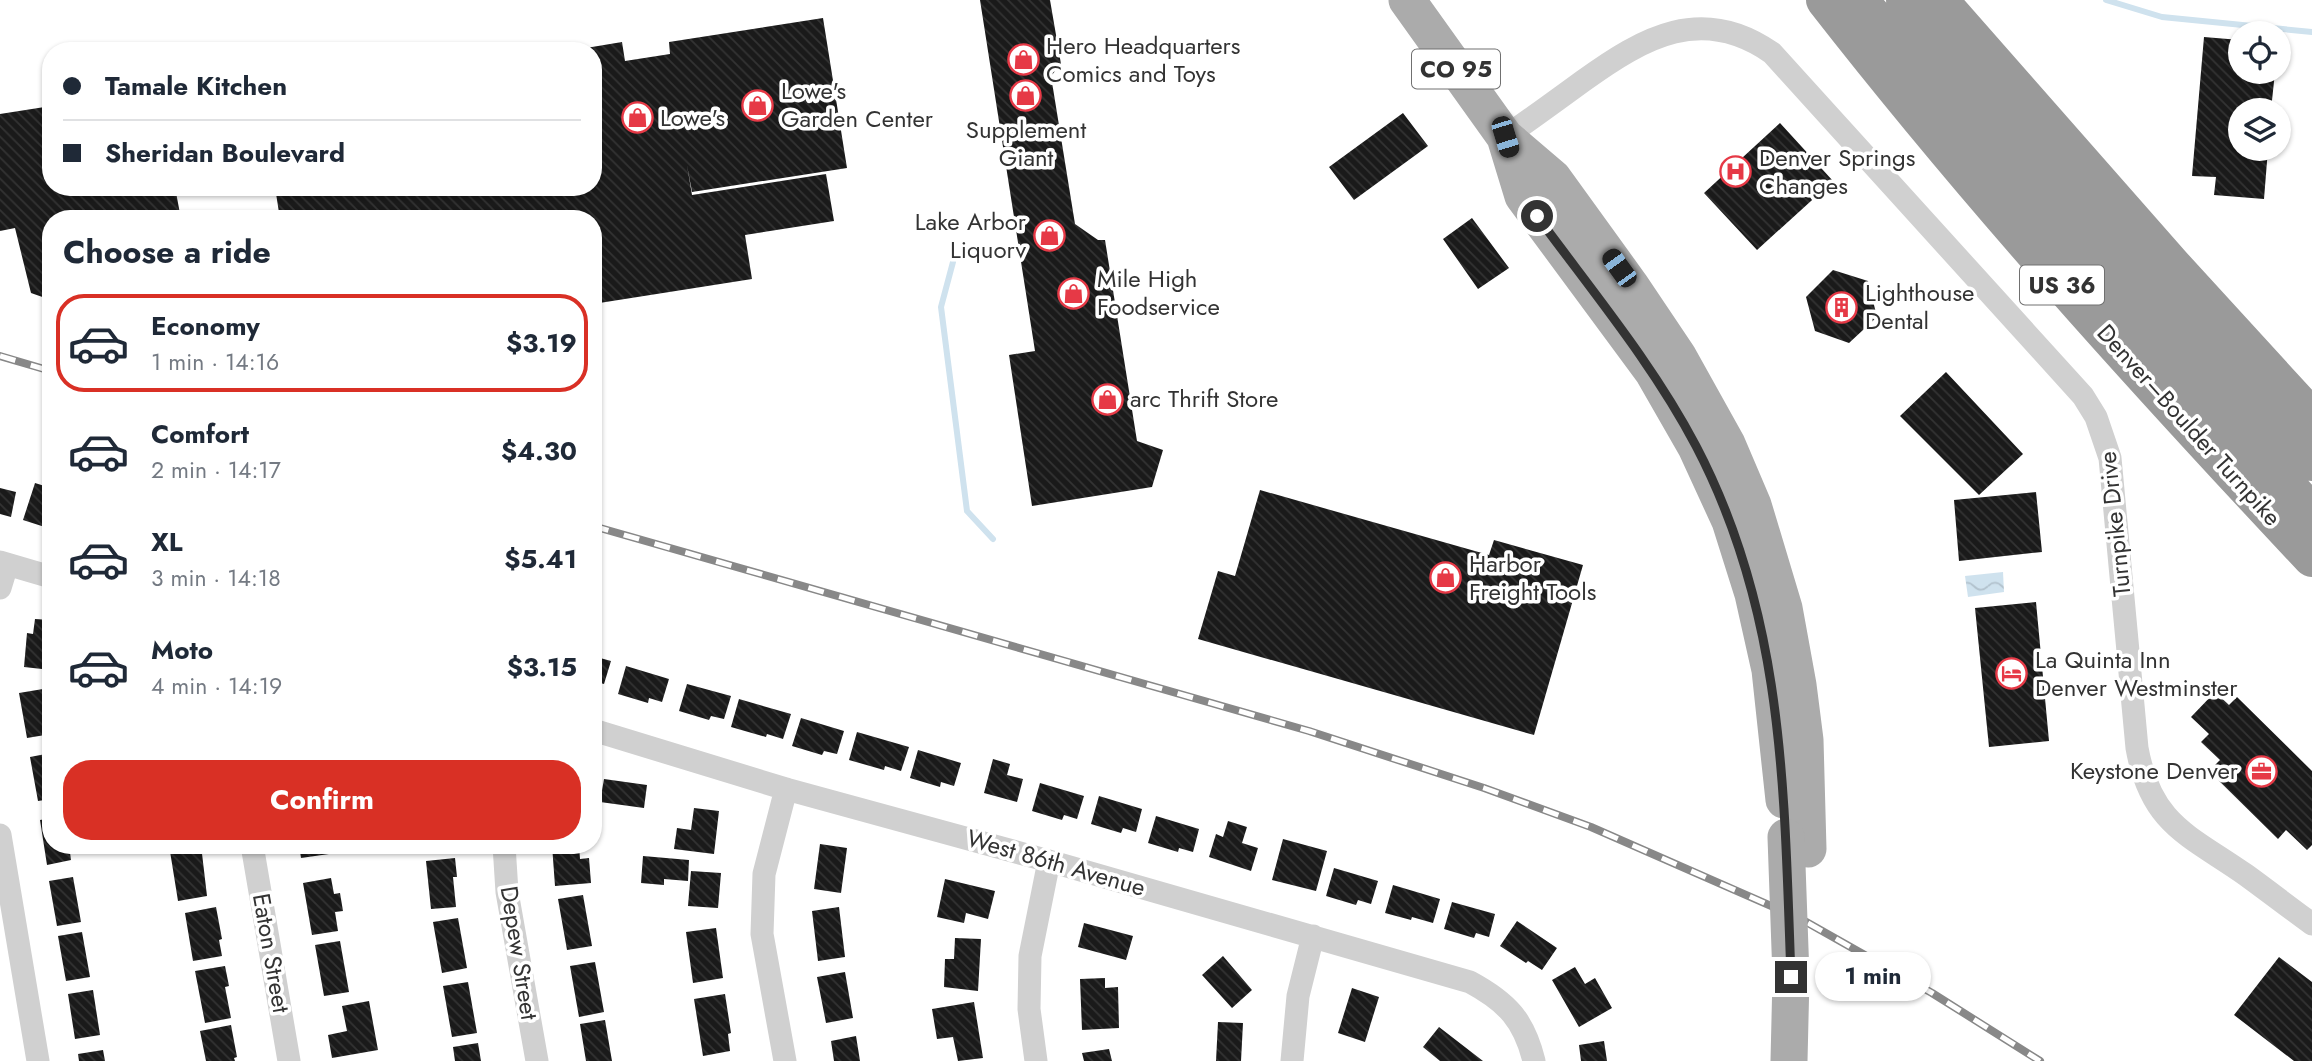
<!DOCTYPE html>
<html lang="en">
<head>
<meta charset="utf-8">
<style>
	body { margin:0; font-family:Jost,sans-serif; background:#f2f2f3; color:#1f2937; height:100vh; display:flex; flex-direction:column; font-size:26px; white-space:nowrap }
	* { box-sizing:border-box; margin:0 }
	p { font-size:23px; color:#747a83 }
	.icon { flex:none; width:38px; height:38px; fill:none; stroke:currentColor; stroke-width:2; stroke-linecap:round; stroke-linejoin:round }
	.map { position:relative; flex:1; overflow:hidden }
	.drawer { position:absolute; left:42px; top:210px; width:560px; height:644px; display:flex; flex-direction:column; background:#fff; border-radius:28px; box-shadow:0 2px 5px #0004 }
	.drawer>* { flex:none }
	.top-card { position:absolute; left:42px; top:42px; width:560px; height:154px; border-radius:28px; box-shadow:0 2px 5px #0004; display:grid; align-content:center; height:154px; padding:0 21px; background:#fff }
	.controls { position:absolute; left:2228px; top:21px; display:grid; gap:14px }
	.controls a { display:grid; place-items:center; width:63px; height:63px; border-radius:50%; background:#fff; box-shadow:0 2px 5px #0004; font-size:35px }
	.end { position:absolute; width:32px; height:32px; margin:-16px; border:9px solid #333; background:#fff; box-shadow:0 0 0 4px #fff }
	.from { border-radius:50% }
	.bubble { position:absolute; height:49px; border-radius:24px; background:#fff; box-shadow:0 2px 5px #0004; font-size:23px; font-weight:700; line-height:49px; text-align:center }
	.car { position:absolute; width:21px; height:42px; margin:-21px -10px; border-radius:9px; box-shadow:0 0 5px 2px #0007; background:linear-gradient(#222 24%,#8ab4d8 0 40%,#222 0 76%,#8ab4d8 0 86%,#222 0) }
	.top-card b { display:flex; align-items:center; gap:24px; height:66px; font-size:26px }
	.top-card b+b { border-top:2px solid #e0e1e3 }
	.top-card i { width:18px; height:18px; background:#1f2937 }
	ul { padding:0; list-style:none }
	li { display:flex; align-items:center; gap:21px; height:98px; margin:0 14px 10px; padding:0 7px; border:4px solid transparent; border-radius:28px }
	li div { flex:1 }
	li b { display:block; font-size:26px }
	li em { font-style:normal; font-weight:700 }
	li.active { border-color:#d93025 }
	li>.icon { width:63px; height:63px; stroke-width:1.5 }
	h2 { padding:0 21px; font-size:32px; line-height:84px }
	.action { display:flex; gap:14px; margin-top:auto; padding:14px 21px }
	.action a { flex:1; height:80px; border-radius:28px; background:#d93025; color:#fff; font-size:28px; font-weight:700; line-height:80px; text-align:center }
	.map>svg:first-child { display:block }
</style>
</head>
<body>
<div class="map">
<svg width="2312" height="1061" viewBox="0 0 2312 1061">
	<defs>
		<pattern id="water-waves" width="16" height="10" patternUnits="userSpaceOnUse" patternTransform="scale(1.75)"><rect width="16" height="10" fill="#cfe2ee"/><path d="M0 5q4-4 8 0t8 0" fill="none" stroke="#b2c2cd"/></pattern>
		<pattern id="building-back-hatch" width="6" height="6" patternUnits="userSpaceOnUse" patternTransform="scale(1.75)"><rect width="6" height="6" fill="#1a1a1a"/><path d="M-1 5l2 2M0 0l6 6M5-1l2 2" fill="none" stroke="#333"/></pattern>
	</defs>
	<rect width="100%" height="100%" fill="#fff"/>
	<path fill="url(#water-waves)" d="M2003,572L2004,592L1968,597L1965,576Z"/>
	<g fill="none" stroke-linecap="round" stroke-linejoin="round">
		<path stroke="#cfe2ee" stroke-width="6" d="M2106,0L2162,17L2312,32
			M953,262L941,307L967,511L993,539"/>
	</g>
	<path fill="url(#building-back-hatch)" d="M980,0H1050L1061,64L1051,76L1075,224L1098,240H1105L1137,441L1163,450L1152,487L1032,506L1009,355L1035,351Z
		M823,18L847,168L692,192L687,165L692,195L826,174L834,221L745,235L752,279L593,304V219H280L275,187H593V51L580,49L622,42L625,61L670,54L669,42Z
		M2204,37L2240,40V72H2275L2271,110H2240V149H2268L2264,199L2214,195L2216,177L2192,176Z
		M51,106V187H175L181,219H51V300L31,293L15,228L0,231V114Z
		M1403,113L1428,146L1354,200L1329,167Z
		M1780,123L1833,181L1757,250L1704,193Z
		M1472,218L1509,268L1478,289L1443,239Z
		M1833,270L1868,281L1877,317L1849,343L1815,331L1806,297Z
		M1946,372L2023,454L1979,495L1900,416Z
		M35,483L51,488V529L23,520Z
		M0,488L16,492L11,517L0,514Z
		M1260,490L1489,555L1494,540L1583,565L1534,735L1198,639L1218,571L1235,576Z
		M2036,492L2042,552L1959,561L1954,500Z
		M2036,602L2049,741L1989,747L1975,608Z
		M35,619L51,620V670L24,667L27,633L33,634Z
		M593,656L611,661L604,684L593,681Z
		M626,666L669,679L662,702L649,698L648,703L618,694Z
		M687,684L731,696L724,719L711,716L709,720L679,711Z
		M43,689L51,734L27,738L19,693Z
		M2215,692L2229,705L2237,697L2312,771V845L2307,850L2286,830L2278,839L2209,771L2220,760L2201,742L2209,734L2191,717Z
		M739,699L791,714L783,739L767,734L766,737L731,727Z
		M801,718L844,731L837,754L824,751L822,755L792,746Z
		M857,732L909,747L901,771L885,766L884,770L849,760Z
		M918,750L961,763L954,786L941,782L940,787L910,778Z
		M51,753V799L38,801L30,757Z
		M993,759L1010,764L1007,775L1023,779L1017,802L984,793Z
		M604,779L647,785L644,808L600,802Z
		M1040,783L1084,796L1077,819L1064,815L1062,820L1032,811Z
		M1099,796L1142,809L1136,832L1123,828L1121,833L1091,824Z
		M694,808L719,811L714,854L674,849L677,828L691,830Z
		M1156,816L1199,829L1193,852L1179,848L1178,852L1148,843Z
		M51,818V845H69L71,860L47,865L40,820Z
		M1228,821L1247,827L1242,843L1258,848L1251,871L1209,857L1216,834L1223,837Z
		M1283,839L1327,851L1316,891L1272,880Z
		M820,844L847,848L841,893L814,889Z
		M169,845H201L207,896L178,901Z
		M299,845H328L329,854L301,858Z
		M552,845H579L580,859L589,858L591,883L555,886Z
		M643,856L689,860L688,881L664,879V885L641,883Z
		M455,858L457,877H453L456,907L431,909L426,861Z
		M1334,868L1378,881L1371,904L1358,900L1356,905L1326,896Z
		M691,871L721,873L718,908L688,906Z
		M73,877L81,922L57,926L49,881Z
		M331,878L334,894L340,893L343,911L335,912L338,931L312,935L303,883Z
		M945,879L995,891L988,919L966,913L964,923L937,917Z
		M1393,885L1440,899L1433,923L1412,917L1411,920L1385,913Z
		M583,895L592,946L567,950L558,899Z
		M1452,902L1495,914L1489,937L1476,933L1474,938L1444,929Z
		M216,907L222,939L219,940L222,956L193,961L185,913Z
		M839,907L845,957L818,961L812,911Z
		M458,918L467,968L442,973L433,922Z
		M1517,921L1557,948L1542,970L1528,961L1526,963L1500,946Z
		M1084,923L1133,936L1126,960L1078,947Z
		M716,928L723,978L693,983L686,932Z
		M82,932L90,977L66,981L58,936Z
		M955,938L981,939L978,991L944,987L945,959H954Z
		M340,941L349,992L324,996L315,945Z
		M1223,956L1252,990L1232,1008L1202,975Z
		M2279,957L2312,982V1061H2294L2234,1015Z
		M595,962L604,1012L579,1017L570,966Z
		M225,966L229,986L225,987L231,1018L205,1023L195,971Z
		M1575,967L1585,984L1595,978L1612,1008L1579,1027L1552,980Z
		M845,972L853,1018L826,1023L817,977Z
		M1105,978V988L1118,987L1119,1028L1082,1030L1080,979Z
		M468,982L477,1033L452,1037L443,986Z
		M1352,988L1379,997L1365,1042L1338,1033Z
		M93,990L100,1035L75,1039L68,994Z
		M725,994L731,1033L728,1034L730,1051L703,1056L694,999Z
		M369,1001L378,1050L332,1058L328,1035L347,1031L342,1006Z
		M974,1002L983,1058L958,1061L953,1037L937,1039L932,1009Z
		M605,1020L612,1061H586L580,1024Z
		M1218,1022L1243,1023L1241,1061H1216Z
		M231,1025L237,1057L234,1058L235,1061H206L200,1031Z
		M1439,1027L1483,1061H1440L1423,1047Z
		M856,1036L860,1061H834L831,1041Z
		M1604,1041L1607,1061H1581L1579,1045Z
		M478,1043L481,1061H455L453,1047Z
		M1109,1049L1112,1061H1084L1082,1053Z
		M103,1050L105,1061H79L78,1054Z"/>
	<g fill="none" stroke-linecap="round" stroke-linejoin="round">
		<path stroke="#d0d0d0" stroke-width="23" d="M1505,137C1531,119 1557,100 1583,81C1644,37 1702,4 1772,53L2083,396L2096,417L2110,458L2137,748C2151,825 2189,835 2246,875C2268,891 2290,908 2312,924
			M0,562L51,577
			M0,588L7,565
			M593,730L786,789L1049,861L1470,982C1507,1002 1524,1020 1534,1061
			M0,835L38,1061
			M252,845L289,1061
			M504,845L507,892L537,1061
			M785,1061L762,934L764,874L786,789
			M1036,1061L1029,1009L1030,956L1049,861
			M1292,1061L1298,996L1313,936"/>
		<path stroke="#ababab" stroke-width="37" d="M1407,0L1505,137L1553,178L1631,286L1678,356L1727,444L1753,505L1784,608L1798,685L1805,740L1808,849
			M1505,137L1523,196L1653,372L1696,447L1730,521L1753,594L1770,670L1784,800
			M1789,1061L1791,977"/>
		<path stroke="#9a9a9a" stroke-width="38" d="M1825,0C1977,195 2143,378 2312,558
			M1859,0L2051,226L2312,513
			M1905,0C2035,159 2172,312 2312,462
			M1939,0L2173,266L2312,418"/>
		<defs>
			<path id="rail" d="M0,356L51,371
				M593,526L1309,731L1484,788L1591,827L1801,919L1932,993L2040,1061"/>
		</defs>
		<use href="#rail" stroke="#888" stroke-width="8"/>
		<use href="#rail" stroke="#fff" stroke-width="5" stroke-dasharray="16" stroke-linecap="butt"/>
		<path stroke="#ababab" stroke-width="37" d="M1786,837L1791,977"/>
	</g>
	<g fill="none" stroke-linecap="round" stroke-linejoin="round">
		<path stroke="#333" stroke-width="9" d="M1537,216C1592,291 1653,364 1696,446C1785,616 1784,792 1791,977"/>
	</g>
	<defs>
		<symbol id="shop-ring" viewBox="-11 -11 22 22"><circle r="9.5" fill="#fff" stroke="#e63946" stroke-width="1.5"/><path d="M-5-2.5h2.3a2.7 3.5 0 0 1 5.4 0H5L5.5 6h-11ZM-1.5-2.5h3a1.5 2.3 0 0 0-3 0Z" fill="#e63946"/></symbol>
		<symbol id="hospital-ring" viewBox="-11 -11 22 22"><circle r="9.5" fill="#fff" stroke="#e63946" stroke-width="1.5"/><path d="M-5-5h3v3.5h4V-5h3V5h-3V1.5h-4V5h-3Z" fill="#e63946"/></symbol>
		<symbol id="building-ring" viewBox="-11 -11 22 22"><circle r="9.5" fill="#fff" stroke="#e63946" stroke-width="1.5"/><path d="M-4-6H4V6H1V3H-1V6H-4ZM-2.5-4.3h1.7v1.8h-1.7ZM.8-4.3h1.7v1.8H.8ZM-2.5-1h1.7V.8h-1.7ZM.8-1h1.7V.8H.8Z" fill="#e63946"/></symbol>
		<symbol id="hotel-ring" viewBox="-11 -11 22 22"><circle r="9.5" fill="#fff" stroke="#e63946" stroke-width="1.5"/><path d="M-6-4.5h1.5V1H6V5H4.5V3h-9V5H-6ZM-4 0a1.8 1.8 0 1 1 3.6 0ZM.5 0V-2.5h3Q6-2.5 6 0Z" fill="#e63946"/></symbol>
		<symbol id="office-ring" viewBox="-11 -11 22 22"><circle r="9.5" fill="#fff" stroke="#e63946" stroke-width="1.5"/><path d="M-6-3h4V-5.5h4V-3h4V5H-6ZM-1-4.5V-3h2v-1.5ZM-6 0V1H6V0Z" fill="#e63946"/></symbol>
	</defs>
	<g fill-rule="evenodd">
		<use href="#shop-ring" x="1006" y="42" width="35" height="35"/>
		<use href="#shop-ring" x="1008" y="78" width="35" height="35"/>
		<use href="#shop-ring" x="740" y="88" width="35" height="35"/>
		<use href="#shop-ring" x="620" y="100" width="35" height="35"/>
		<use href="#hospital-ring" x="1718" y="154" width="35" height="35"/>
		<use href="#shop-ring" x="1032" y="218" width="35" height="35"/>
		<use href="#shop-ring" x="1056" y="276" width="35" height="35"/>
		<use href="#building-ring" x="1824" y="290" width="35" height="35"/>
		<use href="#shop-ring" x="1090" y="382" width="35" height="35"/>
		<use href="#shop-ring" x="1428" y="560" width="35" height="35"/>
		<use href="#hotel-ring" x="1994" y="656" width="35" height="35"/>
		<use href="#office-ring" x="2244" y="754" width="35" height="35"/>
	</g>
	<g text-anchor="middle" stroke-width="7" stroke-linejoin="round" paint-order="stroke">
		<g fill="#fff" stroke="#707070" stroke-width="2">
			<rect x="1412" y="49.5" width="88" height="39" rx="5"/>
			<rect x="2020" y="265.5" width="84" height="39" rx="5"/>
		</g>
		<g font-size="23" font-weight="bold" fill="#333">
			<text x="1456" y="77">CO 95</text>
			<text x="2062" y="293">US 36</text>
		</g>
		<g font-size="24" fill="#333" stroke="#fff" text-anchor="start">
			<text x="1046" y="54">Hero Headquarters<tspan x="1046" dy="28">Comics and Toys</tspan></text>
			<text x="781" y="99">Lowe's<tspan x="781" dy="28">Garden Center</tspan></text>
			<text x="660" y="126">Lowe's</text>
			<text x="1026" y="138" text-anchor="middle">Supplement<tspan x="1026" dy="28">Giant</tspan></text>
			<text x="1759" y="166">Denver Springs<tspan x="1759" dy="28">Changes</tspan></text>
			<text x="1026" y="230" text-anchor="end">Lake Arbor<tspan x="1026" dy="28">Liquorv</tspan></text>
			<text x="1097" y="287">Mile High<tspan x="1097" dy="28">Foodservice</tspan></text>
			<text x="1865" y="301">Lighthouse<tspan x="1865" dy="28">Dental</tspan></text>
			<text x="1130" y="407">arc Thrift Store</text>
			<text x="1469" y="572">Harbor<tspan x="1469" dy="28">Freight Tools</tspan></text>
			<text x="2035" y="668">La Quinta Inn<tspan x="2035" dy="28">Denver Westminster</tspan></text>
			<text x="2238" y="779" text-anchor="end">Keystone Denver</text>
		</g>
		<g font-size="24" fill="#333" stroke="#fff">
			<text transform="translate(2189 425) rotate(48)" y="8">Denver–Boulder Turnpike</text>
			<text transform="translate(2115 524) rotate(-96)" y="8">Turnpike Drive</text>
			<text transform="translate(1056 863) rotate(16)" y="8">West 86th Avenue</text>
			<text transform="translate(271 953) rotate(80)" y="8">Eaton Street</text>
			<text transform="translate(519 953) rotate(81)" y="8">Depew Street</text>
		</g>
	</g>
</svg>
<div class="controls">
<a><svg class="icon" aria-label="locate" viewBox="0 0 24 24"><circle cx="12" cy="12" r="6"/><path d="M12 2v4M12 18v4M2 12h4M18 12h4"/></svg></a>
<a><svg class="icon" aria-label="layers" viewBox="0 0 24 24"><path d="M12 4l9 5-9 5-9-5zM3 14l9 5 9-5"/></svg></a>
</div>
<i class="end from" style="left:1537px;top:216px"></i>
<i class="end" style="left:1791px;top:977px"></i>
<div class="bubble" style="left:1815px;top:952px;width:116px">1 min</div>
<i class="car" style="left:1505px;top:137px;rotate:163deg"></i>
<i class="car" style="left:1619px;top:268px;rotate:324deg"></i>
<div class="top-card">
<b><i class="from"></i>Tamale Kitchen</b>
<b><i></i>Sheridan Boulevard</b>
</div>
<section class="drawer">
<h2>Choose a ride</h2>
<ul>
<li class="active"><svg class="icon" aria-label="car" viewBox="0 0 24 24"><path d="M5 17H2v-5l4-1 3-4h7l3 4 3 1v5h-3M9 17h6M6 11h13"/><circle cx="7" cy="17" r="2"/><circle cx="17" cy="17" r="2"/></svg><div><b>Economy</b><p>1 min · 14:16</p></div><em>$3.19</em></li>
<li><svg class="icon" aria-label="car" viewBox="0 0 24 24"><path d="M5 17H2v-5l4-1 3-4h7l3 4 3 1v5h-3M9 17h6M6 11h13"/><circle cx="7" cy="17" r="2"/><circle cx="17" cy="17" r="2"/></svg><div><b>Comfort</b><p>2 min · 14:17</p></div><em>$4.30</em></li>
<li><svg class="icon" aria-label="car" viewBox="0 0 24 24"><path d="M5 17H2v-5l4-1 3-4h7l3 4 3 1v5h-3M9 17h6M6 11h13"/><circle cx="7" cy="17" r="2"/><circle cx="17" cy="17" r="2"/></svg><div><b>XL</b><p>3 min · 14:18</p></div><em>$5.41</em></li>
<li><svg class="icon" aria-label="car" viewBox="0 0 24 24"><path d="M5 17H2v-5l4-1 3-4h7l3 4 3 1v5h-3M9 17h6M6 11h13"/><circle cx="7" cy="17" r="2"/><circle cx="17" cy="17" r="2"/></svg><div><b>Moto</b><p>4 min · 14:19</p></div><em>$3.15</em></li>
</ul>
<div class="action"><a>Confirm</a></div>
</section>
</div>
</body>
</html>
